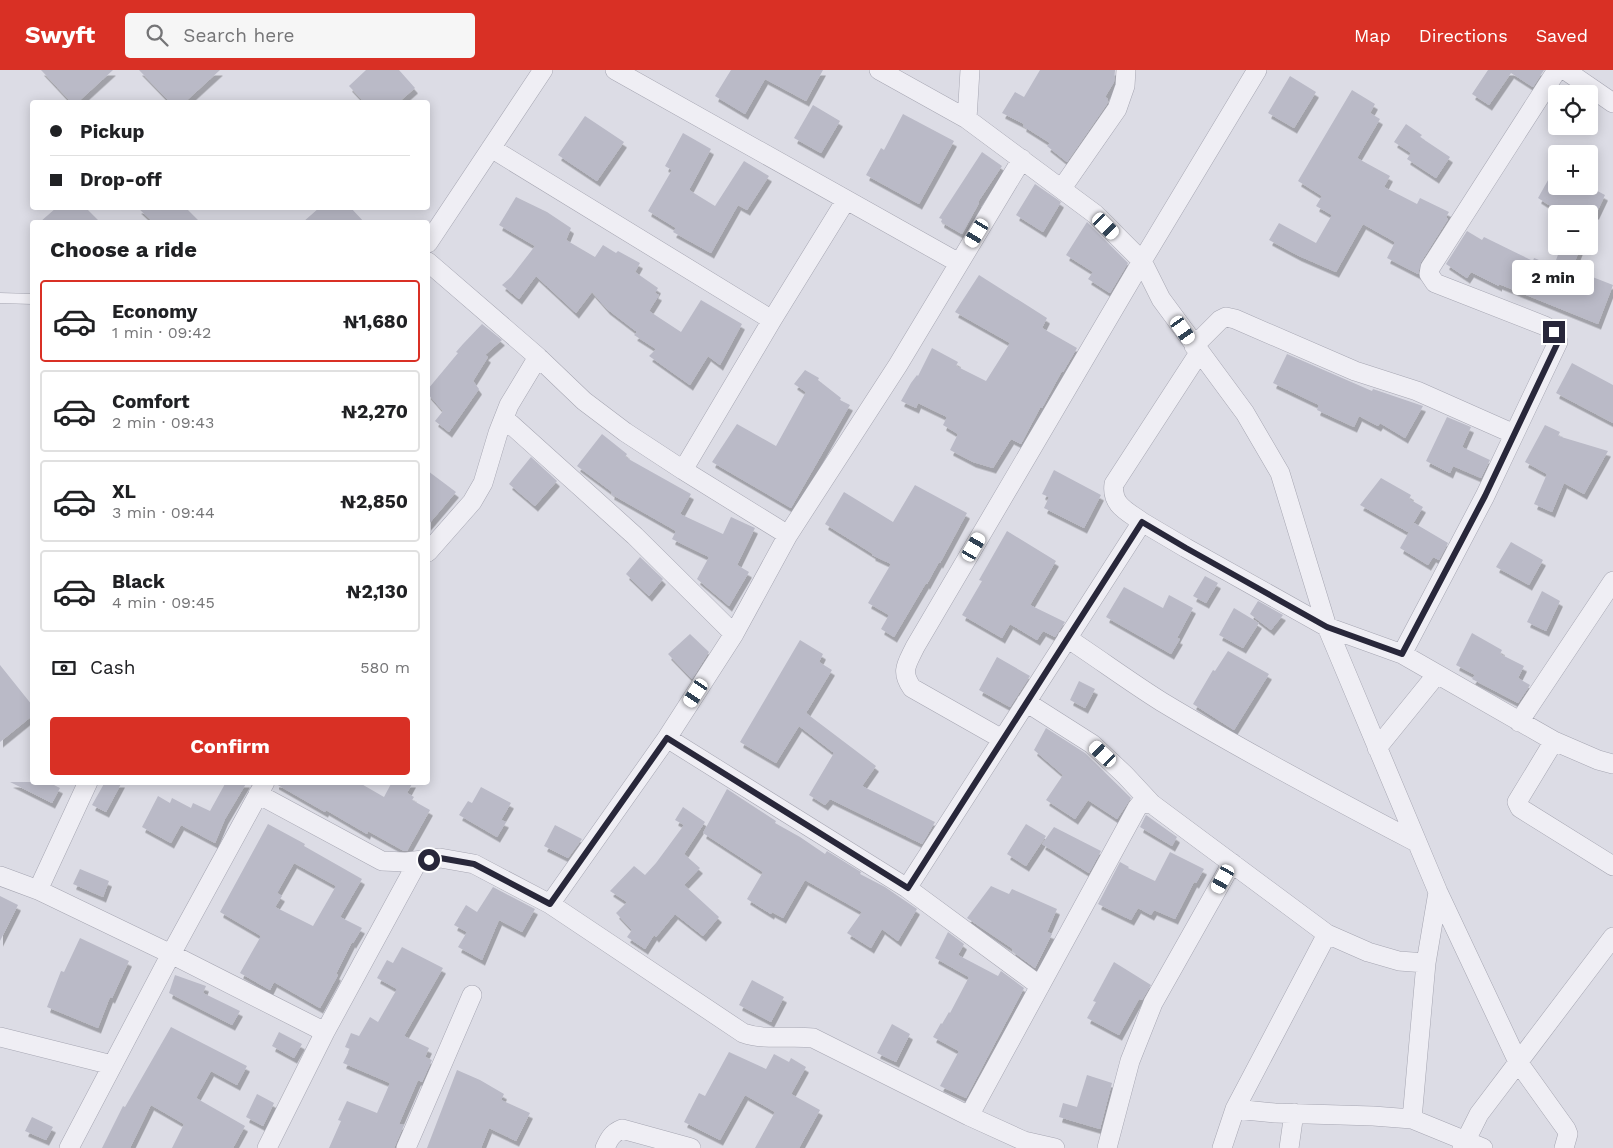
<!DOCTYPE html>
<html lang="en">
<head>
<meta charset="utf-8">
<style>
	body { margin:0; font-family:"Work Sans",sans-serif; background:#f6f6f6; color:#202124; height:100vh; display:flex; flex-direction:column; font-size:19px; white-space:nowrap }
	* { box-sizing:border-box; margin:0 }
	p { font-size:16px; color:#757577 }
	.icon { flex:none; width:28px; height:28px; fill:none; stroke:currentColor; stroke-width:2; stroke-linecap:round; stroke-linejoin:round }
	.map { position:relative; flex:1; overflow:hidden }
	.drawer { position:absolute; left:30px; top:150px; width:400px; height:565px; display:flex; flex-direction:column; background:#fff; border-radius:5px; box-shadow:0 2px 12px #0003 }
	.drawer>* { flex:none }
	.top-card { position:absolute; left:30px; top:30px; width:400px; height:110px; border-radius:5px; box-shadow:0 2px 12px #0003; display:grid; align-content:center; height:110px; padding:0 20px; background:#fff }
	.fabs { position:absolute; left:1548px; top:15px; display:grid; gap:10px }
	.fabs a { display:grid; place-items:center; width:50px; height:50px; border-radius:5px; background:#fff; box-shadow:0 2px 12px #0003; font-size:25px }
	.end { position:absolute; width:22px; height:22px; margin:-11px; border:6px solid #28273a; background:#fff; box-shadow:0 0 0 2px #fff }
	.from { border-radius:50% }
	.bubble { position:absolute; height:35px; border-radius:5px; background:#fff; box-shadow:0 2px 12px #0003; font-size:16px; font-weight:700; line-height:35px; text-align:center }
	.car { position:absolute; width:15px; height:30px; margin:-15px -8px; border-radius:6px; box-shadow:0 0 4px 1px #0007; background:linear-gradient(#fff 24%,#345 0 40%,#fff 0 76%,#345 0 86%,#fff 0) }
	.top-card b { display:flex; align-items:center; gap:18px; height:48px; font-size:19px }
	.top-card b+b { border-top:1px solid #e0e0e0 }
	.top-card i { width:12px; height:12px; background:#202124 }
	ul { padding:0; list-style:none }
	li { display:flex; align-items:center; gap:15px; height:82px; margin:0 10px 8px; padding:0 10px; border:2px solid #e0e0e0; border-radius:5px }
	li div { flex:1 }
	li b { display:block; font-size:19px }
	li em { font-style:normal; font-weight:700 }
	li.on { border-color:#d93025 }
	li>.icon { width:45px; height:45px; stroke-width:1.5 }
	h2 { padding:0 20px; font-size:22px; line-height:60px }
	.pay { display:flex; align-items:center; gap:12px; height:55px; padding:0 20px; font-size:19px }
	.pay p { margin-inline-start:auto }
	.button { display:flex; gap:10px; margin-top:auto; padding:10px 20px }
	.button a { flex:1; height:58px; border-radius:5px; background:#d93025; color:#fff; font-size:20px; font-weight:700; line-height:58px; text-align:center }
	header { display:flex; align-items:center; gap:30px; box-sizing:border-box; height:70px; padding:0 25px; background:#d93025; color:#fff }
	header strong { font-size:24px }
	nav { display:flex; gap:28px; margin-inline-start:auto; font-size:18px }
	.search { width:350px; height:45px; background:#f6f6f6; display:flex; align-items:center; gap:12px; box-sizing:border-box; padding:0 18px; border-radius:5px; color:#757577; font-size:19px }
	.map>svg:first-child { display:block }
</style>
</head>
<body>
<header>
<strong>Swyft</strong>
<div class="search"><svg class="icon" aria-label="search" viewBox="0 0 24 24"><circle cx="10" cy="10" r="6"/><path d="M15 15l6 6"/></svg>Search here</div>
<nav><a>Map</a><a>Directions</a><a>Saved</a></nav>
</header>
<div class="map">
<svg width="1613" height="1078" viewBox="0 0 1613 1078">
	<defs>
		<filter id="shadow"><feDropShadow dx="3" dy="5.5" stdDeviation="0" flood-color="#0004"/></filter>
	</defs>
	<rect width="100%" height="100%" fill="#dcdce5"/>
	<path fill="#babac7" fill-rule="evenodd" filter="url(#shadow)" d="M41,0H113L78,32H71Z
		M139,0H220L185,32H170Z
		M366,0H399L415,18L399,32H364L349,16Z
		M731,0H823L806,31L765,9L745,44L715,26Z
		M1040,0H1115L1114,12L1105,27L1108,29L1107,34L1067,92L1047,76L1050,73L1023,56L1024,54L1002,43L1015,22L1024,27Z
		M1488,0H1544L1533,17L1511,3L1489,35L1472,24Z
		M1290,6L1316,22L1294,58L1268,43Z
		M1352,20L1375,34L1370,43L1380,49L1357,88L1390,106L1384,117L1417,134L1420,128L1449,142L1446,147L1448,149L1421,192L1418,204L1387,188L1395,172L1363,154L1336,202L1299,186L1269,170L1279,153L1316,173L1332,145L1316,136L1322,126L1298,111Z
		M813,35L840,51L821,83L794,68Z
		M903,44L954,71L919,134L866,105L881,78L884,80Z
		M585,46L624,72L597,111L558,85Z
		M1406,54L1422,65L1420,67L1450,87L1436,108L1407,89L1411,83L1394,72Z
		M683,63L711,79L689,120L715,136L744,91L769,106L747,140L738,135L711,183L673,162L676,158L648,141L672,100L665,96Z
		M982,82L1002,96L978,132L979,133L962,164L941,152L942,149L939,148Z
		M1556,96V116H1588L1605,125L1596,144H1563L1538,128Z
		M1035,114L1061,132L1043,162L1016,145Z
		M516,127L547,142L571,158L566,170L595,187L603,175L616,183L618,181L640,193L635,202L658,218L655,223L659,225L649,241L681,262L701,230L742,254L720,295L708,286L690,315L649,286L656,279L634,265L637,262L607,239L592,222L576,243L536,206L519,229L502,215L511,207L535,176L499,155Z
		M56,138H86L100,152H40Z
		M138,138H186L200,152H153Z
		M319,138H351L364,152H303Z
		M1087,152L1128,193L1110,223L1088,209L1093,202L1066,185Z
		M1467,161L1482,170L1484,167L1533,191L1534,188L1554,196L1561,176H1581L1572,199L1613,215L1598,254L1499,214V216L1471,202L1467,208L1446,194Z
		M979,205L1047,248L1042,258L1077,278L1063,302L1062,301L1042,338H1040L1021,374L1011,369L993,398L973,392L950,380L958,364L943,355L947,347L918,333L916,338L901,331L911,313L917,305L918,306L932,278L958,292L956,296L986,311L1010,273L955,242Z
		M482,254L502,270L485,285L488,287L473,311L479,319L449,362L435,351L443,341L428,324V319L458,283L456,282L463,274Z
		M1287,284L1372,321L1373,319L1423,336L1405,368L1380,353L1378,356L1359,346L1354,357L1317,340L1319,335L1273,313Z
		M1572,293L1613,315V353L1556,323Z
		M805,300L819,308L818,310L841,328L840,330L850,335L791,438L712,392L737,354L776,376L806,322L794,314Z
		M1447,347L1471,357L1462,377L1490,390L1481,408L1453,396L1450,403L1426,391Z
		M1545,355L1560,362L1558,366L1608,381L1584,424L1564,413L1552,442L1534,434L1547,404L1525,392Z
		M602,364L627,384L625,387L691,424L680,444L723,464L731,447L755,458L737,495L749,502L729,536L697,509L709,487L672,469L676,461L611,424L612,422L577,396Z
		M531,387L557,411L535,436L509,414Z
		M1054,400L1101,425L1084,458L1044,438L1049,427L1042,424Z
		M428,401L456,422L428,455Z
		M1381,408L1411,425L1409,429L1423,437L1408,462L1360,435Z
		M915,415L967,443L940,493L939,492L927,514L926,513L894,567L881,559L889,545L868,533L891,494L872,485L873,484L825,454L844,422L893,452Z
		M1414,453L1448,473L1439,490L1433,487L1428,495L1400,478Z
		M1007,461L1056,491L1030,535L1065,552L1055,567L1043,561L1037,570L1010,554L1002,568L962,545L982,511L979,510Z
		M1511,472L1543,490L1529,515L1496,497Z
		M640,487L663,509L649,526L626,504Z
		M1205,506L1218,513L1206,533L1193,526Z
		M1124,517L1163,538L1169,525L1193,538L1177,568L1180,569L1171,584L1106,547Z
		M1542,521L1560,531L1546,561L1527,552Z
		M1258,531L1283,545L1271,560L1250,544Z
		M1234,538L1259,553L1243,578L1219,565Z
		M1472,563L1502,580L1500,584L1524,596L1518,608L1530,615L1518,633L1472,609L1475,605L1456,595Z
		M690,564L709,582L692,609L668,584Z
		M800,570L823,584L819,592L832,600L806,643L876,696L862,716L935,752L922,774L830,729L825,735L809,725L834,683L799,656L776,693L740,672Z
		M1228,581L1269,604L1234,660L1193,634L1213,600L1215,601Z
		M997,587L1030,606L1010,637L979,620Z
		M0,595L32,635V646L0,672Z
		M1079,611L1095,619L1085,638L1070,630Z
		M1046,658L1085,683L1131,728L1117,749L1088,730L1075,749L1046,730L1063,705L1034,680Z
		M10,712H48L60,718L52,733Z
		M105,712H122L106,742L92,735Z
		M226,712H247L225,749L215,773L181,755L171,773L142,757L158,726L170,733L172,728L191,738L193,733L210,741Z
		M276,712H358L384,727L392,712H413L407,723L414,727L412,730L430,740L407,781H404L368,761L367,764L326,740L325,742L276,714Z
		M481,717L511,733L501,750L506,752L497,767L459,745L468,731L472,733Z
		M727,719L776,751L775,753L800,767L825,784L827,781L861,802L860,804L885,817L917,839L898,871L882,859L871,878L847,863L862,842L805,810L783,848L772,842L771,844L747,829L763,802L703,763Z
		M683,737L705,752L684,784L700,798L684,815L719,847L703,866L675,844L656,867L654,865L645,879L627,867L632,860L616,843L627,832L610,821L634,796L645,805L656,793L684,755L675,750Z
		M1146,745L1177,767L1172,776L1140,757Z
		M268,754L305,774L304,776L362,809L340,847L362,858L353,873L352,872L336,904L338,905L320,938L274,912L270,920L240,903L261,866L220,842ZM294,793L336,816L313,856L275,837L282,826L277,823Z
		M1026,754L1046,766L1026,796L1007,784Z
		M555,755L582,769L568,788L544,776Z
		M1054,757L1101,781L1089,803L1042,774Z
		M1170,782L1204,799L1196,813L1194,812L1175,849L1154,840L1151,845L1138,838L1131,850L1098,834L1120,792L1129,797L1128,798L1155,811Z
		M80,799L109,811L103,827L73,814Z
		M991,816L1009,824L1012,819L1057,839L1047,862L1052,864L1035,898L1012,881L1013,879L967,848Z
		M493,817L535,839L522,862L499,850L482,890L458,877L467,862L454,855L466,835L477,842Z
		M0,826L18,835L0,871Z
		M948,862L964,874L958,885L998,906L1001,901L1024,918L966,1028L940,1016L959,981L933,967L941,953L942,954L949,942L950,943L969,907L935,888Z
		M80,868L129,891L112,928L110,927L98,958L47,937L61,901L64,902Z
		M402,877L443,898L404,966L429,978L425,987L432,990L422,1012L418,1010L399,1054L404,1055L394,1078H329L341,1051L338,1050L347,1031L377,1043L390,1013L343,993L350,979L345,977L351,963L359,966L370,947L378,952L397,919L377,908L387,890L393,893Z
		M1114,892L1151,915L1142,930L1139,929L1119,965L1087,948L1096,932L1093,931Z
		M175,905L206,916L203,923L240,941L232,955L169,923Z
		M752,910L784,927L771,952L739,935Z
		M892,954L910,964L896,992L877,983Z
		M171,957L247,996L237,1015L211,1001L196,1028L245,1056L233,1078H172L184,1054L151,1035L130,1078H102L123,1036L125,1037Z
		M279,962L302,974L294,988L272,976Z
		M729,982L766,999L774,984L789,992L791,988L806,997L791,1024L820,1040L799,1078H755L775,1042L745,1025L720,1070L684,1052L699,1023L705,1026Z
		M457,1000L480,1010L504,1024L501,1030L530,1043L516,1071L489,1058L481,1078H427Z
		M1087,1005L1112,1013L1100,1059L1059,1047L1063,1033L1077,1037Z
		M257,1024L274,1033L263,1056L246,1047Z
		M32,1047L53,1057L46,1070L25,1061Z"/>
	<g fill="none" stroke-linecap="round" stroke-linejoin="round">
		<defs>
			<path id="lane" d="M0,228L32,229"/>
			<path id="street" d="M615,0L959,193
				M879,0L967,49L1095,144L1142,191L1161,229L1245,343L1280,403L1327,557L1438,822L1518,992L1566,1059L1568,1064L1564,1078
				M1565,0L1613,33
				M967,49L970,0
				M491,78L772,250
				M1062,118L1117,39L1125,16L1126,0
				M428,173L543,0
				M428,192L538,287L584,331L625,362L683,400L788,465
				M1194,276L1220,250L1226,247L1235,249L1355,301L1417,321L1514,364
				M504,348L635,466L734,564
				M683,400L772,250L846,130
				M1142,452C1127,441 1111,435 1114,414L1199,283
				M428,482L472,432L483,413L498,363L509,335L538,287
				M1067,568C1099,589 1130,612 1162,632C1245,682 1330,727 1416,772
				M1402,584L1485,426L1558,272L1554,262L1545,256L1435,213L1429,204L1430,198L1557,0
				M1026,632L1092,674L1125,705L1152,734
				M1519,652L1613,511
				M667,668L907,818L1040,916
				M1002,669L912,618C900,601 907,594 915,577L1142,191L1257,0
				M1554,671L1517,732L1520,738L1613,796
				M1377,678L1437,604
				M258,724L382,791L406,792L440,788L474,794L550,834L667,668L734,564L788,465L898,295L1022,89
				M0,806L38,820L171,884L325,962
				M907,818L1142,452L1186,478L1327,557L1402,584L1554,671L1598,690L1613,694
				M38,820L88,712
				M550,834L743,963C766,971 790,965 813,968L969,1046L1024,1071L1055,1078
				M0,967L112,995
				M1235,1039L1275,1043L1373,1046L1412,1049L1483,1078
				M969,1046L1137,738L1141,733L1152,734L1327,864L1368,882L1399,891L1426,893
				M1412,1049L1426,893L1438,822
				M69,1078L171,884L265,712
				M267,1078L325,962L418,791
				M406,1078L472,925
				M605,1078C609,1069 612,1063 622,1059L691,1078
				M1107,1078L1130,991L1153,933L1232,793
				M1222,1078L1235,1039L1327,864
				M1289,1078L1294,1043
				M1462,1078L1479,1044L1613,867"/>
		</defs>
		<use href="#lane" stroke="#a6a6b2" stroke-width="11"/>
		<use href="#street" stroke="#a6a6b2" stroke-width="20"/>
		<use href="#lane" stroke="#efeef4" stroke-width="10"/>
		<use href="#street" stroke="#efeef4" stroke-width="19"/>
	</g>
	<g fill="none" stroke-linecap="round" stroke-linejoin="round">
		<path stroke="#28273a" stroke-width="6" d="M429,790L440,788L474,794L550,834L667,668L908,818L1142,452L1186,478L1327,557L1402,584L1485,426L1558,272L1554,262"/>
	</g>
</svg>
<div class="fabs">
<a><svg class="icon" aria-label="locate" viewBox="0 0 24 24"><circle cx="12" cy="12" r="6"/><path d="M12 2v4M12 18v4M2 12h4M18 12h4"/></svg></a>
<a>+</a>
<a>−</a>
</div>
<i class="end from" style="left:429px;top:790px"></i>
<i class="end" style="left:1554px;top:262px"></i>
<div class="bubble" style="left:1512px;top:190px;width:82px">2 min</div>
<i class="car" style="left:1106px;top:156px;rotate:135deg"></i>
<i class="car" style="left:977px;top:163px;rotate:211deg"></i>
<i class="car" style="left:1183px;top:260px;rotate:145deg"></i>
<i class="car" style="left:974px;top:477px;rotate:30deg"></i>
<i class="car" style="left:696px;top:623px;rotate:213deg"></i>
<i class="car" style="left:1103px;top:684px;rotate:313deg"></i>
<i class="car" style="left:1223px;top:809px;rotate:209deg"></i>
<div class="top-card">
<b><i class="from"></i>Pickup</b>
<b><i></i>Drop-off</b>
</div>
<section class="drawer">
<h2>Choose a ride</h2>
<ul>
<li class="on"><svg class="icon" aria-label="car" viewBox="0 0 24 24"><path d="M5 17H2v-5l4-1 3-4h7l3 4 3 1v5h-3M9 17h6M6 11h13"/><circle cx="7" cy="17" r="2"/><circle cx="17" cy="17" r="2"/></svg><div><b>Economy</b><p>1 min · 09:42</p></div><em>₦1,680</em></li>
<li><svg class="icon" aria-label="car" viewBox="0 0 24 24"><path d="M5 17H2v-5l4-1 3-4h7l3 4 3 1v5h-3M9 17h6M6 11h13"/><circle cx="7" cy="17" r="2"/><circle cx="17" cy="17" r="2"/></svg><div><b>Comfort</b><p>2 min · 09:43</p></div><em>₦2,270</em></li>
<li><svg class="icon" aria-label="car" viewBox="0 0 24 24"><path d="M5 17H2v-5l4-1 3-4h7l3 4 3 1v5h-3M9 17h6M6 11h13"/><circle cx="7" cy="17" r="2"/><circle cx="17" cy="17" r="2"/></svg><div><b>XL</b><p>3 min · 09:44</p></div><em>₦2,850</em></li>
<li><svg class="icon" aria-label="car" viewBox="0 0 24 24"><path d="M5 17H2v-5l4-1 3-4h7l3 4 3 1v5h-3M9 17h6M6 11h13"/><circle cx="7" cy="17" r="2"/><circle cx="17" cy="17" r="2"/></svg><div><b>Black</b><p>4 min · 09:45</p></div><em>₦2,130</em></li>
</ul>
<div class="pay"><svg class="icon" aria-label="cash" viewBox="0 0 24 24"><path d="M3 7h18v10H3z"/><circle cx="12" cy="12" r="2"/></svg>Cash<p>580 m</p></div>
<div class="button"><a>Confirm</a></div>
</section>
</div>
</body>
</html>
